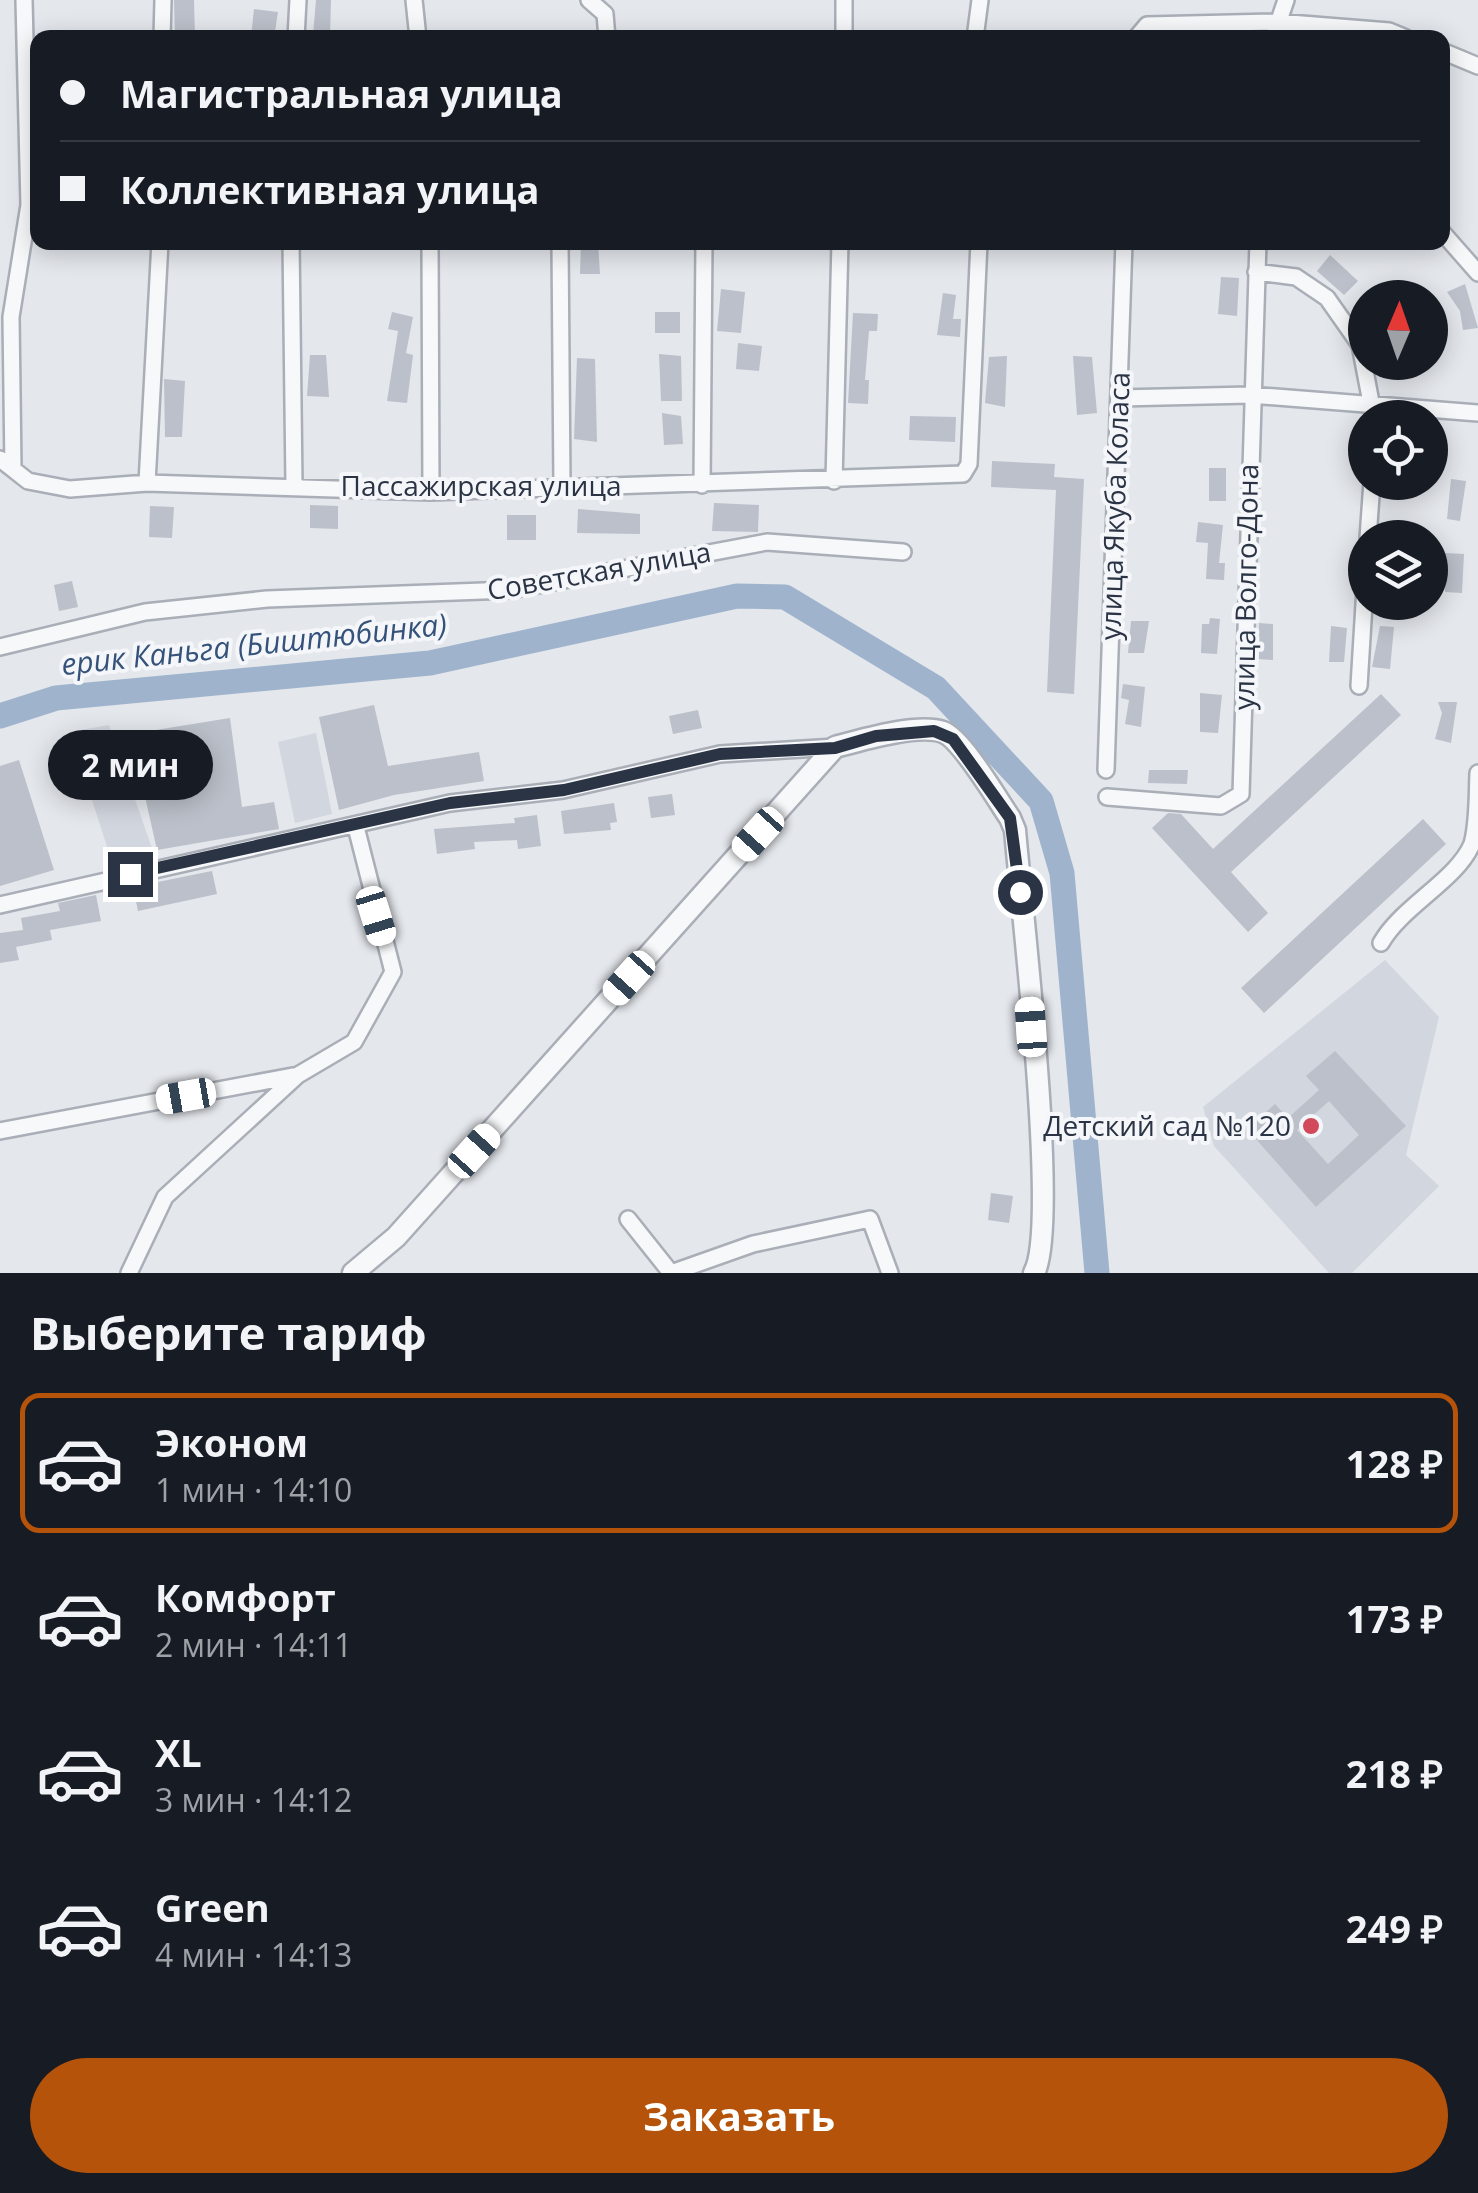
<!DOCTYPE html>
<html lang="ru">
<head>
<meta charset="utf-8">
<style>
	body { margin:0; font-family:"Open Sans",sans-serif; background:#20242c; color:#f1f3f6; height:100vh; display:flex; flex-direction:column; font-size:38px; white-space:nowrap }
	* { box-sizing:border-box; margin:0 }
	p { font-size:32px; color:#9ea1a6 }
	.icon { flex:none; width:55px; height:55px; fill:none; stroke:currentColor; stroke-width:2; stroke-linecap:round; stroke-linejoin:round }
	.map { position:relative; height:1273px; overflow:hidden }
	.side { display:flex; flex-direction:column; background:#171b24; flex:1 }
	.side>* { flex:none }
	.hud { position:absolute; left:30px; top:30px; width:1420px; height:220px; border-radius:20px; box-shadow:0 5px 25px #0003; display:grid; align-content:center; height:220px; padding:0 30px; background:#171b24 }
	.needle { width:65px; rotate:2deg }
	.controls { position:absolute; left:1348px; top:280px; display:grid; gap:20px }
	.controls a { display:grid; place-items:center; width:100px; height:100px; border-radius:50%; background:#171b24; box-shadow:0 5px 25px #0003; font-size:50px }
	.end { position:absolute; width:45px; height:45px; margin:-22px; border:12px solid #2b3445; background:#fff; box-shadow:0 0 0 5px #fff }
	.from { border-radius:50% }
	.bubble { position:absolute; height:70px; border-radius:35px; background:#171b24; box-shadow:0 5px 25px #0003; font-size:32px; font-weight:700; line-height:70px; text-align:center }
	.car { position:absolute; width:30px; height:60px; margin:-30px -15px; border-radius:12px; box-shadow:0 0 8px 2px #0007; background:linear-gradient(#fff 24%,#345 0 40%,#fff 0 76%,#345 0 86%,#fff 0) }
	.hud b { display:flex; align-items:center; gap:35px; height:95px; font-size:38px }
	.hud b+b { border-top:2px solid #363941 }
	.hud i { width:25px; height:25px; background:#f1f3f6 }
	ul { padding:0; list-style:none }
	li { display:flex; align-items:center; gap:30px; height:140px; margin:0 20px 15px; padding:0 10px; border:5px solid transparent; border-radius:20px }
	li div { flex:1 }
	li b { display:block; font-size:38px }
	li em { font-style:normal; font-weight:700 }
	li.on { border-color:#b45309 }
	li>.icon { width:90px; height:90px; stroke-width:1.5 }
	h2 { padding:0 30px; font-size:45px; line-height:120px }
	.action { display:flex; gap:20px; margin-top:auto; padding:20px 30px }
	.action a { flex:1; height:115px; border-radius:60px; background:#b45309; color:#fff; font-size:40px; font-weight:700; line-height:115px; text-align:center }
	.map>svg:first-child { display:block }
</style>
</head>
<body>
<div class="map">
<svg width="1478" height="1273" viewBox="0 0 1478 1273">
	<rect width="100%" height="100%" fill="#e4e7ec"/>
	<path fill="#d2d6de" d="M109,725L153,851L111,859L70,732Z
		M316,733L332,814L295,823L278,742Z
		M1385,960L1439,1017L1406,1155L1439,1186L1352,1273H1329L1214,1146L1203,1107Z"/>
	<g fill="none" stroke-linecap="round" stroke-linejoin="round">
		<path stroke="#9fb4cc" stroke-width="25" d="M0,716L56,698L430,663L737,596L785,597L936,688L1041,801L1062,873L1097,1273"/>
	</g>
	<path fill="#bbc0ca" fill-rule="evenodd" d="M174,0H194L195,38H175Z
		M316,0H331L330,37L313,35Z
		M254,9L278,12L274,38L251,37Z
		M581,242H598L600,274H580Z
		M1330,255L1358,281L1344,295L1317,271Z
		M1221,277L1239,278L1237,316L1218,314Z
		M1465,284L1478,328L1463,330L1460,311L1447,292Z
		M721,289L745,292L741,333L717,331Z
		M943,293L956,295L953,319H961L960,337L937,335Z
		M392,312L413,317L406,353L413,355L407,403L387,401L398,331L388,329Z
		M655,312H680V333H655Z
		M853,313L878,314L877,331H869L865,380H869L868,404L848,403Z
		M738,343L762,346L759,371L736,369Z
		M659,354L681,356L682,401H661Z
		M310,355H326L329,397L307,396Z
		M1007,356L1005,407L985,403L989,357Z
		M1073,356L1092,357L1097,413L1077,415Z
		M577,358L595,359L597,442L574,439Z
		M164,379L185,381L182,437H165Z
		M662,413L681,416L683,444L664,445Z
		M910,416L956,417L955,442L909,440Z
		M992,461L1055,464L1054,477L1084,479L1074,694L1047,692L1056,490L991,487Z
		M1209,468H1226V501H1209Z
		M1451,479L1466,481L1460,521L1447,519Z
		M714,503L759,505L758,532L712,531Z
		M310,505L338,506V529L310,528Z
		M150,506L174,507L172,538L149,537Z
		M578,509L640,514V534L577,533Z
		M507,515H536V540H507Z
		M1198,522L1223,525L1219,563H1225L1224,580L1206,579L1208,543L1196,542Z
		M1445,553L1464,554L1462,593L1445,592Z
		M72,581L78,607L59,611L54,585Z
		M1210,618L1220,619L1217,654L1201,653L1202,624H1209Z
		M1131,621H1149L1144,653H1128Z
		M1259,623L1273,624V660L1257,659Z
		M1331,626L1347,628L1344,662H1329Z
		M1380,626L1394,627L1390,669L1372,667Z
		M1123,684L1145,687L1141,727L1125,724L1129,700L1121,698Z
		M1200,693L1222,695L1218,733L1200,732Z
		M1381,694L1401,715L1231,872L1268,913L1248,932L1152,828L1168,813L1181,814L1213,849Z
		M1438,702H1457L1451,743L1435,739L1442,713Z
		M374,705L388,766L479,752L484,781L394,795L339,810L319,717Z
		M698,710L702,728L673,734L669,716Z
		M230,718L242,807L274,802L279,829L157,850L131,734Z
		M19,760L54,870L0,886V766Z
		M1149,770H1188L1187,784L1148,783Z
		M672,794L675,815L651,818L648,797Z
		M614,803L617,822L610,823L611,830L564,834L561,811Z
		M537,815L541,846L518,849L517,840L474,842L475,849L437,854L434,829L515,823L514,818Z
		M1423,819L1446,844L1264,1013L1241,988Z
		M212,871L217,894L138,911L133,887Z
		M96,895L101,921L50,930L52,940L16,947L19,960L0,963V933L23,930L21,918L60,911L58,903Z
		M1335,1051L1406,1126L1316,1207L1247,1129L1275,1104L1288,1118L1319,1090L1306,1076ZM1329,1101L1359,1135L1328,1164L1297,1130Z
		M991,1193L1013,1196L1009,1223L988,1220Z"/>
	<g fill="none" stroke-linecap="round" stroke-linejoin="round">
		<defs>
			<path id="minor" d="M414,0L418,38
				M589,0L605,14L607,38
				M162,38L163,0
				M296,38L298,0
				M844,38V0
				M975,38L980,0
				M1136,38L1147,25L1277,22L1389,31L1406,38
				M1273,38L1286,0
				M1442,51L1478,66
				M1442,232L1478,273
				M291,242L294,485
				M430,242L431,492
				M560,242L562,486
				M1256,272L1296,277L1327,298L1360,345L1374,418
				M1119,398L1250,395L1478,413
				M0,459L28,481L70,489L147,483L431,492L963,474L969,464L979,242
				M13,469L11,317L29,205L24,0
				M834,481L840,242
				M147,483L160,242
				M702,485L704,242
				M1368,538L1372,482
				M0,647L145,612L267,599L511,590L767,542L903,552
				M1359,686L1365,588
				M1106,770L1124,242
				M1107,797L1221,806L1241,794L1258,242
				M0,905L450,803L563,790L720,754L835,747
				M1381,943C1402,906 1457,880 1472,844C1478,823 1477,796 1478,773
				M0,1131L298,1075
				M628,1219L671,1273
				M129,1273L165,1197L298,1075L354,1042L393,972L356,827
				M671,1273L753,1244L870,1219L890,1273"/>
			<path id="tertiary" d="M353,1273L396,1237L835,747C861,740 918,723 943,732C962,739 997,799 1010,818L1015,830C1021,903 1060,1226 1034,1273"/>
		</defs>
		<use href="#minor" stroke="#a9aeb7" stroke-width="20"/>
		<use href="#tertiary" stroke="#a9aeb7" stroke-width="25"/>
		<use href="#minor" stroke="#f7f8fa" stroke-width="15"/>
		<use href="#tertiary" stroke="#f7f8fa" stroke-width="20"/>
	</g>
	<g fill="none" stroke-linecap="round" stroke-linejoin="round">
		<path stroke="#2b3445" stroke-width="12" d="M130,874L450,803L564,790L720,754L835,748L876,736L934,731L953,739L1010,818L1020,892"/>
	</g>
	<circle fill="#d1495b" stroke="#f4f6f9" stroke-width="4" cx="1311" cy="1126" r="10"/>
	<g text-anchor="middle" stroke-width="8" stroke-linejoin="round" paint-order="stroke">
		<g font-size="28" fill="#2b3445" stroke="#f4f6f9">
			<text x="481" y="496">Пассажирская улица</text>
			<text transform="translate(1115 506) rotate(-88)" y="10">улица Якуба Коласа</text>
			<text transform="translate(599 571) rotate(-10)" y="10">Советская улица</text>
			<text transform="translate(1246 587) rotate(-89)" y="10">улица Волго-Дона</text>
		</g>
		<g font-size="28" fill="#2b3445" stroke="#f4f6f9" text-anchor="end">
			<text x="1291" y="1136">Детский сад №120</text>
		</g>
		<g font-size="30" font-style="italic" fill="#34527a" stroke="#f4f6f9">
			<text transform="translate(254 645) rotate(-6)" y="10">ерик Каньга (Биштюбинка)</text>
		</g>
	</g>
</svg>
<div class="controls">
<a><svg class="needle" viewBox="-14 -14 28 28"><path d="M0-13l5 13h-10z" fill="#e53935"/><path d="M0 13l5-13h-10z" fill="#9ea1a6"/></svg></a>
<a><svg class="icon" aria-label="locate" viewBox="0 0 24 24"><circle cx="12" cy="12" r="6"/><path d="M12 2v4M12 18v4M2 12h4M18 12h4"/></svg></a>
<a><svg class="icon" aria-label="layers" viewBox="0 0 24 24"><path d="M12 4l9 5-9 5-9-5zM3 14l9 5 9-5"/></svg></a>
</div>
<i class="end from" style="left:1020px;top:892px"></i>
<i class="end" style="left:130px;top:874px"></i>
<div class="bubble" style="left:48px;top:730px;width:165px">2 мин</div>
<i class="car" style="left:758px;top:834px;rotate:222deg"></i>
<i class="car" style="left:376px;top:916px;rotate:163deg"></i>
<i class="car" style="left:629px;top:978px;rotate:222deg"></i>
<i class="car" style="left:1031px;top:1027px;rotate:356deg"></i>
<i class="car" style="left:186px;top:1096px;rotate:260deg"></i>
<i class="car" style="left:474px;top:1151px;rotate:42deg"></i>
<div class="hud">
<b><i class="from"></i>Магистральная улица</b>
<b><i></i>Коллективная улица</b>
</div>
</div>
<section class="side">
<h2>Выберите тариф</h2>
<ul>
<li class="on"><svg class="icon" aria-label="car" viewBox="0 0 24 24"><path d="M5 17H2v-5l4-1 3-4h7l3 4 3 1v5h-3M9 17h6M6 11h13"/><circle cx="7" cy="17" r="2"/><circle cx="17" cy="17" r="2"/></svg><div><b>Эконом</b><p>1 мин · 14:10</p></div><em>128 ₽</em></li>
<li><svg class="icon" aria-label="car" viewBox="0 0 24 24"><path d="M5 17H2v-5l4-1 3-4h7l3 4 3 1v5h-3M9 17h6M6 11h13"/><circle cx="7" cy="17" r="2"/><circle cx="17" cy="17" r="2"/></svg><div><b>Комфорт</b><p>2 мин · 14:11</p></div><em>173 ₽</em></li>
<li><svg class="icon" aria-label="car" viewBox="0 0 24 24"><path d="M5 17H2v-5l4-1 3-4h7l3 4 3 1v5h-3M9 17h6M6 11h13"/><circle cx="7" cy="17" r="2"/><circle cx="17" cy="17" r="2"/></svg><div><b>XL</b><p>3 мин · 14:12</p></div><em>218 ₽</em></li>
<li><svg class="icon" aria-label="car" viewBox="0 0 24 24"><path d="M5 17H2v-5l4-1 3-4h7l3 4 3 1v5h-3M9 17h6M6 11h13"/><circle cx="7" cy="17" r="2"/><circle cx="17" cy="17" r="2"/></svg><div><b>Green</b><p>4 мин · 14:13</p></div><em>249 ₽</em></li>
</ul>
<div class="action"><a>Заказать</a></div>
</section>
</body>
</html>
